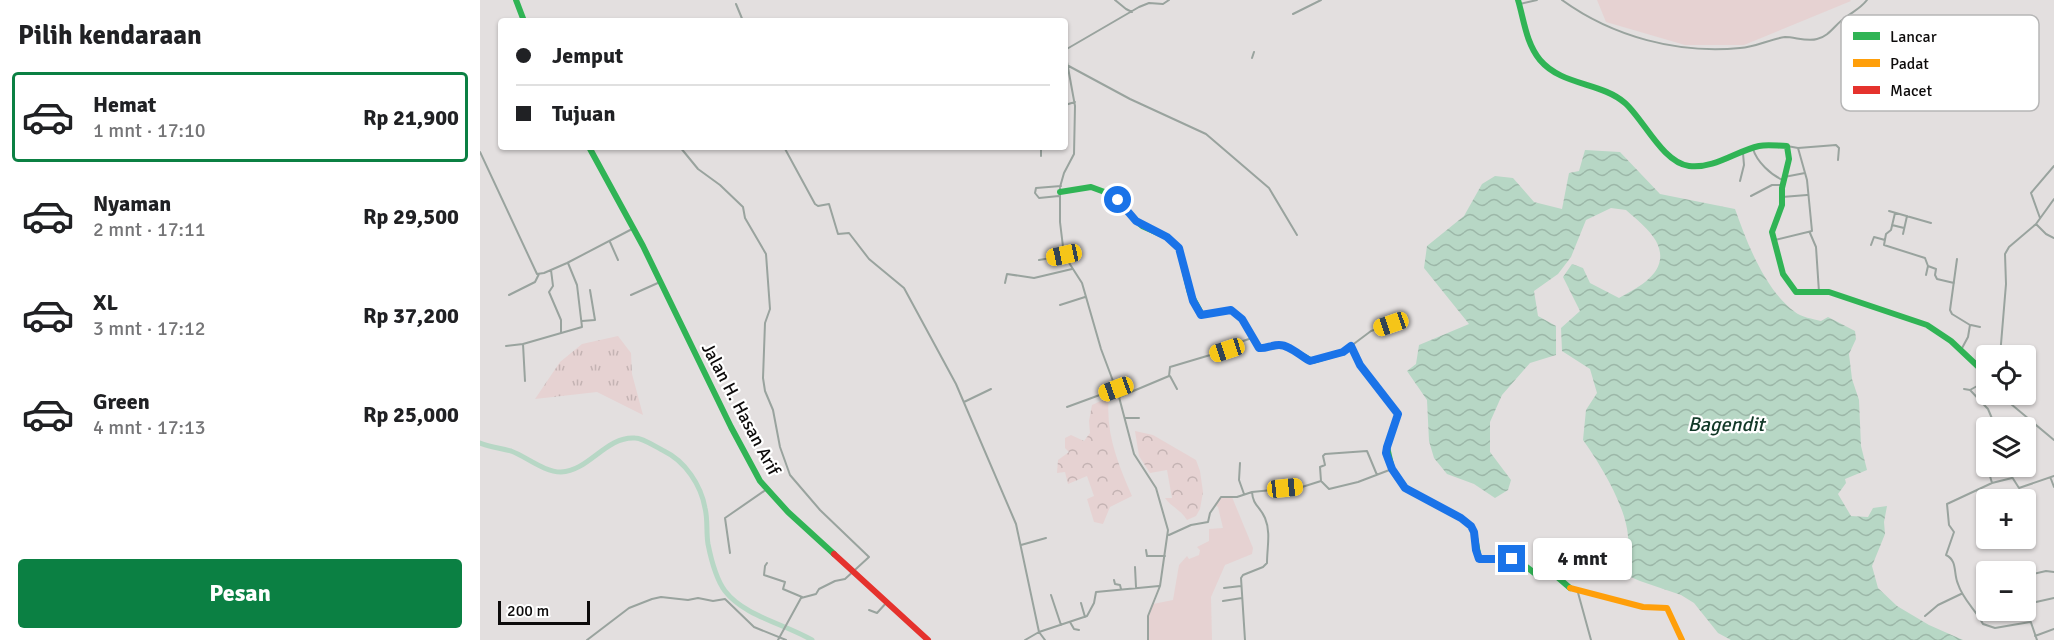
<!DOCTYPE html>
<html lang="id">
<head>
<meta charset="utf-8">
<style>
	body { margin:0; font-family:Signika,sans-serif; background:#f2f2f2; color:#202124; height:100vh; display:flex; flex-direction:column; font-size:22px; white-space:nowrap }
	* { box-sizing:border-box; margin:0 }
	p { font-size:20px; color:#757577 }
	.icon { flex:none; width:33px; height:33px; fill:none; stroke:currentColor; stroke-width:2; stroke-linecap:round; stroke-linejoin:round }
	.map { position:relative; flex:1; overflow:hidden }
	.panel { display:flex; flex-direction:column; background:#fff; width:480px }
	.panel>* { flex:none }
	.top-card { position:absolute; left:18px; top:18px; width:570px; height:132px; border-radius:6px; box-shadow:0 2px 4px #0004; display:grid; align-content:center; height:132px; padding:0 18px; background:#fff }
	.fabs { position:absolute; left:1496px; top:345px; display:grid; gap:12px }
	.fabs a { display:grid; place-items:center; width:60px; height:60px; border-radius:6px; background:#fff; box-shadow:0 2px 4px #0004; font-size:30px }
	.scale { position:absolute; left:18px; bottom:15px; width:92px; box-sizing:border-box; padding-left:6px; border:3px solid #0d0b0b; border-top:0; font-size:16px; line-height:21px; white-space:nowrap; color:#0d0b0b; -webkit-text-stroke:4px #fff; paint-order:stroke }
	.end { position:absolute; width:27px; height:27px; margin:-14px; border:8px solid #1a73e8; background:#fff; box-shadow:0 0 0 3px #fff }
	.from { border-radius:50% }
	.bubble { position:absolute; height:42px; border-radius:6px; background:#fff; box-shadow:0 2px 4px #0004; font-size:20px; font-weight:700; line-height:42px; text-align:center }
	.car { position:absolute; width:18px; height:36px; margin:-18px -9px; border-radius:8px; box-shadow:0 0 4px 2px #0007; background:linear-gradient(#f5c518 24%,#345 0 40%,#f5c518 0 76%,#345 0 86%,#f5c518 0) }
	.top-card b { display:flex; align-items:center; gap:21px; height:57px; font-size:22px }
	.top-card b+b { border-top:2px solid #e0e0e0 }
	.top-card i { width:15px; height:15px; background:#202124 }
	ul { padding:0; list-style:none }
	li { display:flex; align-items:center; gap:18px; height:90px; margin:0 12px 9px; padding:0 6px; border:3px solid transparent; border-radius:6px }
	li div { flex:1 }
	li b { display:block; font-size:22px }
	li em { font-style:normal; font-weight:700 }
	li.on { border-color:#0b8043 }
	li>.icon { width:54px; height:54px; stroke-width:1.5 }
	h2 { padding:0 18px; font-size:27px; line-height:72px }
	.action { display:flex; gap:12px; margin-top:auto; padding:12px 18px }
	.action a { flex:1; height:69px; border-radius:6px; background:#0b8043; color:#fff; font-size:24px; font-weight:700; line-height:69px; text-align:center }
	main { display:flex; flex:1; min-height:0 }
	.map>svg:first-child { display:block }
</style>
</head>
<body>
<main>
<section class="panel">
<h2>Pilih kendaraan</h2>
<ul>
<li class="on"><svg class="icon" aria-label="car" viewBox="0 0 24 24"><path d="M5 17H2v-5l4-1 3-4h7l3 4 3 1v5h-3M9 17h6M6 11h13"/><circle cx="7" cy="17" r="2"/><circle cx="17" cy="17" r="2"/></svg><div><b>Hemat</b><p>1 mnt · 17:10</p></div><em>Rp 21,900</em></li>
<li><svg class="icon" aria-label="car" viewBox="0 0 24 24"><path d="M5 17H2v-5l4-1 3-4h7l3 4 3 1v5h-3M9 17h6M6 11h13"/><circle cx="7" cy="17" r="2"/><circle cx="17" cy="17" r="2"/></svg><div><b>Nyaman</b><p>2 mnt · 17:11</p></div><em>Rp 29,500</em></li>
<li><svg class="icon" aria-label="car" viewBox="0 0 24 24"><path d="M5 17H2v-5l4-1 3-4h7l3 4 3 1v5h-3M9 17h6M6 11h13"/><circle cx="7" cy="17" r="2"/><circle cx="17" cy="17" r="2"/></svg><div><b>XL</b><p>3 mnt · 17:12</p></div><em>Rp 37,200</em></li>
<li><svg class="icon" aria-label="car" viewBox="0 0 24 24"><path d="M5 17H2v-5l4-1 3-4h7l3 4 3 1v5h-3M9 17h6M6 11h13"/><circle cx="7" cy="17" r="2"/><circle cx="17" cy="17" r="2"/></svg><div><b>Green</b><p>4 mnt · 17:13</p></div><em>Rp 25,000</em></li>
</ul>
<div class="action"><a>Pesan</a></div>
</section>
<div class="map">
<svg width="1574" height="640" viewBox="0 0 1574 640">
	<defs>
		<pattern id="forest-crowns" width="20" height="18" patternUnits="userSpaceOnUse" patternTransform="scale(1.5)"><rect width="20" height="18" fill="#e6d2d2"/><path d="M2 6a3 3 0 1 1 6 0M12 15a3 3 0 1 1 6 0" fill="none" stroke="#c4b3b3"/></pattern>
		<pattern id="park-tufts" width="24" height="20" patternUnits="userSpaceOnUse" patternTransform="scale(1.5)"><rect width="24" height="20" fill="#e6d2d2"/><path d="M3 7l-1-3M5 7V3M7 7l1-3M15 17l-1-3M17 17v-4M19 17l1-3" fill="none" stroke="#c4b3b3"/></pattern>
		<pattern id="water-waves" width="16" height="10" patternUnits="userSpaceOnUse" patternTransform="scale(1.5)"><rect width="16" height="10" fill="#b7d7c5"/><path d="M0 5q4-4 8 0t8 0" fill="none" stroke="#9cb7a8"/></pattern>
	</defs>
	<rect width="100%" height="100%" fill="#e3dfdf"/>
	<path fill="#e6d2d2" d="M1117,0H1370L1371,1L1264,45H1205L1126,22Z
		M752,497L773,548L772,554L745,565L731,597L732,640H669L667,620L673,604L693,600L699,565L707,556L709,559L719,555L720,550L717,547L729,541V529L743,528L738,507L735,505L739,498Z"/>
	<path fill="url(#forest-crowns)" d="M629,397C625,432 638,464 652,496L630,507L623,524L614,522L607,499L614,496L607,476L588,484L585,472L577,473L578,460L589,452L585,448V438L591,435L604,441L610,433L609,421L612,405Z
		M655,431L673,435L716,460L720,471L723,492L720,509L716,516L707,520C700,509 690,506 685,498H692L687,470L670,473L659,456Z"/>
	<path fill="url(#park-tufts)" d="M138,336L151,353L152,374L163,415L117,392L55,399L80,362L102,344Z"/>
	<path fill="url(#water-waves)" d="M1105,150L1140,152L1180,194L1255,209C1267,243 1285,290 1315,312C1321,317 1333,319 1341,321L1348,317L1375,331L1376,339L1369,354L1372,379L1379,400L1381,446L1387,470L1365,479L1366,483L1358,494L1371,516L1388,517L1393,508L1407,506L1404,522L1405,534L1392,566L1398,588L1417,606L1449,625L1483,640H1251L1238,633L1214,603L1201,595L1160,581L1139,572C1143,564 1147,554 1148,545C1151,514 1121,465 1103,440L1106,410L1117,393L1110,369L1082,351L1081,328L1100,311L1083,277L1092,264L1103,268L1110,283L1139,298C1159,287 1192,271 1176,241C1170,230 1156,219 1146,210L1131,208L1106,220L1091,257L1078,274L1054,291L1058,316L1076,326V355L1050,363L1022,395L1010,422V452L1031,480L1028,490L1015,498L994,484L967,474L954,458L949,441L947,400L927,371L936,364L939,345L989,324L944,268L947,246L984,216L1002,184L1015,176L1033,178L1054,202L1082,209L1089,173L1099,171Z"/>
	<g fill="none" stroke-linecap="round" stroke-linejoin="round">
		<path stroke="#b7d7c5" stroke-width="5" d="M0,443C10,447 20,448 31,451C47,457 64,472 81,472C109,471 126,436 155,438C163,438 176,447 184,451C205,461 221,485 225,508C228,520 226,532 228,544C231,559 236,579 245,591C264,616 305,624 332,640"/>
		<path stroke="#99a39e" stroke-width="2" d="M635,0L646,9L652,12
			M1082,0C1133,37 1198,54 1260,48C1276,47 1290,39 1305,37C1315,37 1327,42 1337,39C1350,36 1355,24 1366,17C1374,11 1381,8 1387,0
			M256,4L263,21
			M1040,4L1057,0
			M813,14L841,0
			M585,50L659,7L669,3L683,4L689,0
			M585,51L595,106L594,154L584,173L580,187V222L584,255L602,283L621,349L639,397L654,454L676,488L688,530L680,586L668,616V640
			M772,58L774,52
			M585,64L650,99L726,134L789,188L817,235
			M585,105L595,102
			M1307,146L1318,148L1356,145L1359,148L1358,160
			M200,147L218,169L240,185L263,207L265,218L286,254L290,309L285,323L283,378L285,391L293,410L300,447L310,475L340,510L389,557L365,579L355,581L339,589L336,594L321,598
			M304,147L335,204L338,206L349,204L358,234L369,233L389,259L424,288L476,384L536,524L559,632L545,640
			M561,147V156
			M1273,149C1277,162 1291,175 1303,180
			M0,152L57,274L64,273L87,263L154,228
			M1304,177L1325,173
			M1260,181L1264,165L1263,153
			M579,196L559,198L555,193L556,188L581,186
			M1271,196L1292,185H1303
			M1302,197L1327,195
			M1409,211L1451,223
			M1415,213L1411,230L1406,234L1404,245L1445,258L1448,266L1456,269L1455,275L1457,279L1474,283
			M1560,218L1551,193L1574,166
			M1556,224L1566,234L1574,238
			M1412,225L1424,228
			M1330,233L1336,247L1339,292
			M1423,234L1427,216
			M1295,240L1332,231L1327,180L1318,148
			M130,242L138,260
			M1391,245L1394,237L1405,240
			M1477,259L1470,310L1472,314L1490,325L1488,337L1481,350
			M559,260L583,256
			M71,270L73,286L69,292L81,320V332
			M1446,275L1448,266
			M525,283L527,274L554,278L592,269
			M29,295L55,282L59,274
			M151,295L180,282
			M580,305L605,297
			M102,321L115,320L110,290
			M1491,325L1500,327
			M26,346L43,344
			M871,346L891,331L911,324
			M1520,356L1526,284L1525,254L1529,247L1556,224L1574,199
			M690,376L697,389
			M45,381L43,344L102,327L97,285L88,263
			M1484,389L1490,390L1506,381
			M1490,390L1508,409L1516,428
			M1519,394L1574,440
			M639,397L689,376L690,367L747,350L751,345L772,338
			M484,402L511,389
			M587,407L636,389
			M645,418H659
			M760,463L759,480L764,494
			M1507,466L1512,483
			M1530,466L1532,478L1512,483L1467,504L1469,525L1474,532L1466,555C1478,561 1473,573 1478,584C1483,600 1496,610 1503,624L1515,628L1550,622
			M1532,477L1539,488L1574,476
			M1571,479L1574,487
			M841,481L840,467L845,465L843,456L845,454L887,451L897,475
			M689,535L711,525L728,522L730,513L741,497H757L772,492L822,487L841,481L849,489L878,482L912,469
			M541,545L566,538
			M666,550L667,556H685
			M250,553L245,518L287,489
			M287,563L285,566L284,575L305,582L303,589L322,597
			M655,567L656,587
			M1545,576L1566,571L1574,572
			M634,580L635,584L640,585L641,589
			M744,588L761,586
			M1097,589L1111,640
			M571,595L581,625
			M743,601L762,598
			M601,603L605,617
			M389,610L397,613L407,602
			M1445,616L1458,605L1481,594
			M590,622L594,629L599,630
			M1555,636L1574,629
			M107,640L149,608L172,599L181,597L208,600L218,598L233,601L245,599L274,627L306,640
			M565,640L559,632L607,616L614,603L616,592L679,586
			M765,640L761,578L763,575L783,567L787,563C787,548 791,532 785,518C780,506 773,506 772,492
			M1557,640L1546,608L1556,602L1574,598"/>
		<path stroke="#30b455" stroke-width="6" d="M36,0L44,21
			M1038,0C1044,20 1046,43 1060,60C1082,86 1121,82 1145,103C1164,120 1183,163 1209,166C1235,169 1256,151 1279,146C1288,144 1298,146 1307,146L1309,159L1302,188V205L1292,232L1303,274L1316,292H1349L1447,325L1471,341L1506,374
			M109,147L163,246L251,427L280,481L308,512L354,554
			M580,192L611,187L630,194L662,226L687,237L699,248L710,293L722,315L751,310L762,319L779,348L804,345L832,361L863,352L871,346L880,365L918,414L907,447L912,469L925,488L981,518L991,526L994,532L999,559H1036L1057,575H1075L1090,588"/>
		<path stroke="#ff9f0a" stroke-width="6" d="M1090,588L1163,607L1187,608L1202,640"/>
		<path stroke="#e5322d" stroke-width="6" d="M354,554L448,640"/>
		<path stroke="#99a39e" stroke-width="2" d="M298,640L321,598"/>
	</g>
	<g fill="none" stroke-linecap="round" stroke-linejoin="round">
		<path stroke="#1a73e8" stroke-width="8" d="M638,200L656,221L687,237L699,248L713,301L721,315L751,310L762,319L779,348C786,349 791,345 799,345C810,345 820,356 830,361L863,352L871,346L880,365L918,414L907,447L906,453L912,469L925,488L981,518L991,526L994,532L996,550L999,559H1032"/>
	</g>
	<g text-anchor="middle" stroke-width="4.5" stroke-linejoin="round" paint-order="stroke">
		<g font-size="18" fill="#0d0b0b" stroke="#fff">
			<text transform="translate(261 409) rotate(62)" y="6">Jalan H. Hasan Arif</text>
		</g>
		<g font-size="20" font-style="italic" fill="#113827" stroke="#fff">
			<text x="1246" y="431">Bagendit</text>
		</g>
	</g>
	<rect x="1361" y="15" width="198" height="96" rx="9" fill="#fff" stroke="#b6b6b6" stroke-width="1.5"/>
	<rect x="1373" y="32" width="27" height="8" fill="#30b455"/>
	<rect x="1373" y="59" width="27" height="8" fill="#ff9f0a"/>
	<rect x="1373" y="86" width="27" height="8" fill="#e5322d"/>
	<g font-size="16" fill="#0d0b0b">
		<text x="1410" y="42">Lancar</text>
		<text x="1410" y="69">Padat</text>
		<text x="1410" y="96">Macet</text>
	</g>
</svg>
<div class="fabs">
<a><svg class="icon" aria-label="locate" viewBox="0 0 24 24"><circle cx="12" cy="12" r="6"/><path d="M12 2v4M12 18v4M2 12h4M18 12h4"/></svg></a>
<a><svg class="icon" aria-label="layers" viewBox="0 0 24 24"><path d="M12 4l9 5-9 5-9-5zM3 14l9 5 9-5"/></svg></a>
<a>+</a>
<a>−</a>
</div>
<div class="scale">200 m</div>
<i class="end from" style="left:638px;top:200px"></i>
<i class="end" style="left:1032px;top:559px"></i>
<div class="bubble" style="left:1053px;top:538px;width:99px">4 mnt</div>
<i class="car" style="left:584px;top:255px;rotate:258deg"></i>
<i class="car" style="left:911px;top:324px;rotate:251deg"></i>
<i class="car" style="left:747px;top:350px;rotate:252deg"></i>
<i class="car" style="left:636px;top:389px;rotate:250deg"></i>
<i class="car" style="left:805px;top:488px;rotate:84deg"></i>
<div class="top-card">
<b><i class="from"></i>Jemput</b>
<b><i></i>Tujuan</b>
</div>
</div>
</main>
</body>
</html>
